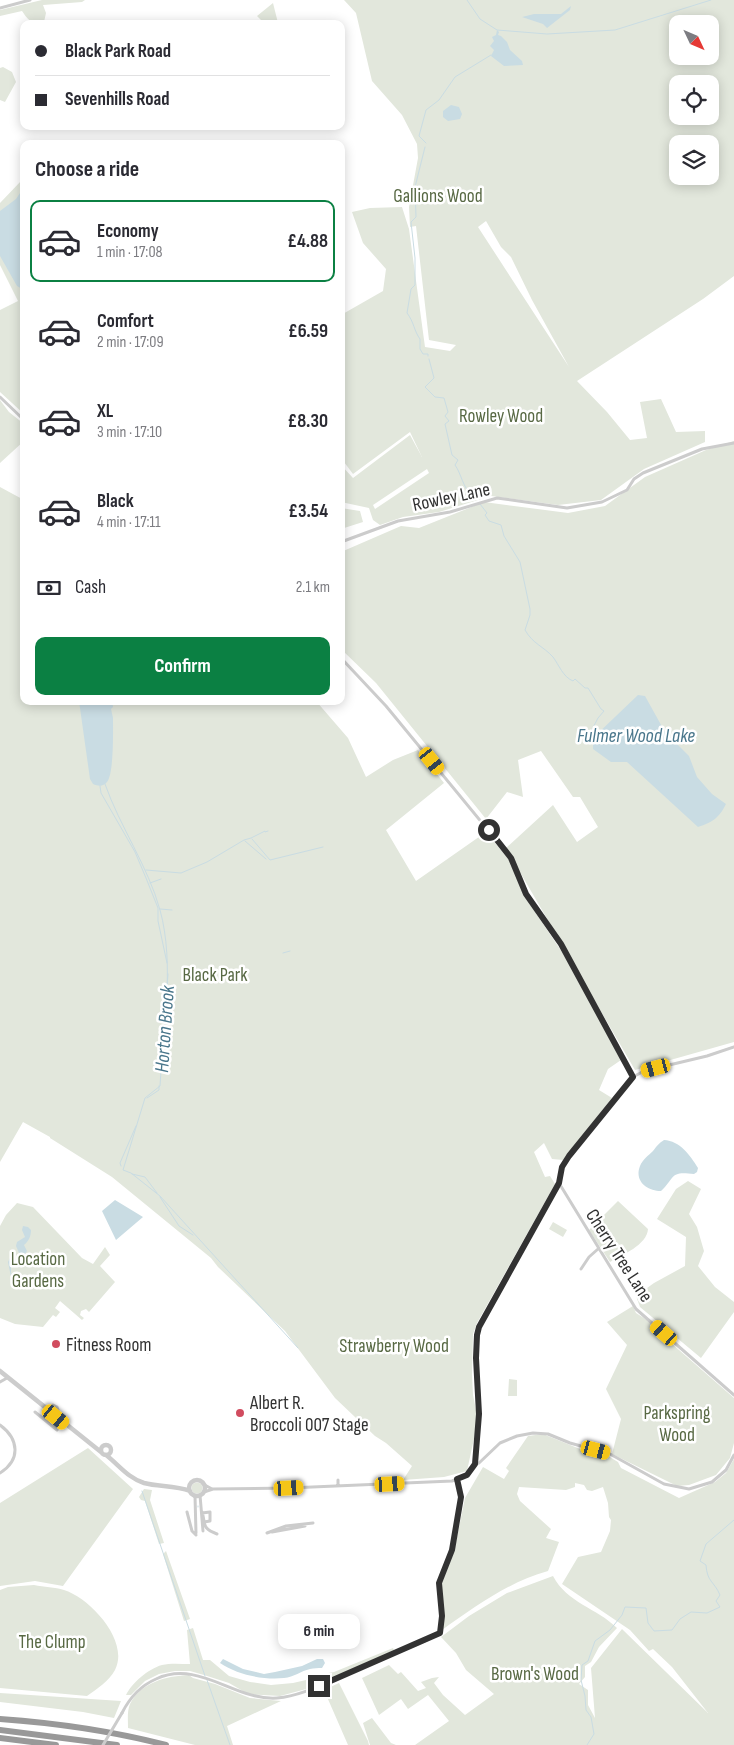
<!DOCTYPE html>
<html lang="en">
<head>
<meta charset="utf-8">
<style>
	body { margin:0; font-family:"Sofia Sans Condensed",sans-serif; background:#f2f2f3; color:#2b2b33; height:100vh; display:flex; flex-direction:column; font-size:19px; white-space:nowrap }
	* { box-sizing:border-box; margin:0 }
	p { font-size:16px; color:#7c7c81 }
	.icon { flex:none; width:28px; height:28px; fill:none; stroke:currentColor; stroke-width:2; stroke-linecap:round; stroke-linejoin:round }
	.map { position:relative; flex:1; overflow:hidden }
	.drawer { position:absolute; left:20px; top:140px; width:325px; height:565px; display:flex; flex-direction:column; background:#fff; border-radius:10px; box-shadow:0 2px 12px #0003 }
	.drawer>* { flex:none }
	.banner { position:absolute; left:20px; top:20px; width:325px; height:110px; border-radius:10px; box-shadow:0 2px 12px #0003; display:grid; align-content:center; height:110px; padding:0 15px; background:#fff }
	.needle { width:32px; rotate:134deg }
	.buttons { position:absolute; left:669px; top:15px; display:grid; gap:10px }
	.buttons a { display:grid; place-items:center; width:50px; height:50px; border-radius:10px; background:#fff; box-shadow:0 2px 12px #0003; font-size:25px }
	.end { position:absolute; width:22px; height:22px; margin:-11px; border:6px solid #323232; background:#fff; box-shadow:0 0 0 2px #fff }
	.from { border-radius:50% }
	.bubble { position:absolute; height:35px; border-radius:10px; background:#fff; box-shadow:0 2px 12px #0003; font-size:16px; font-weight:700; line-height:35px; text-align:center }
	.car { position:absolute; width:15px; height:30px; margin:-15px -8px; border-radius:6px; box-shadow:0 0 4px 1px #0007; background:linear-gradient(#f5c518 24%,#345 0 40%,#f5c518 0 76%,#345 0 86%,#f5c518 0) }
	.banner b { display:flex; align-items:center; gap:18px; height:48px; font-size:19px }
	.banner b+b { border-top:1px solid #e1e1e2 }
	.banner i { width:12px; height:12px; background:#2b2b33 }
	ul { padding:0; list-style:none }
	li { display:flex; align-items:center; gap:15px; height:82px; margin:0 10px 8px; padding:0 5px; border:2px solid transparent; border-radius:10px }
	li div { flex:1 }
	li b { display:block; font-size:19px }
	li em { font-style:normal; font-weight:700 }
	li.current { border-color:#0b8043 }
	li>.icon { width:45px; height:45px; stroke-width:1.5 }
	h2 { padding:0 15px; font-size:22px; line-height:60px }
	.pay { display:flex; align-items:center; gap:12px; height:55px; padding:0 15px; font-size:19px }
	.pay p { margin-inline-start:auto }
	.action { display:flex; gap:10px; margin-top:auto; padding:10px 15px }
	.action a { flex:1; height:58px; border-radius:10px; background:#0b8043; color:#fff; font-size:20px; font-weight:700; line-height:58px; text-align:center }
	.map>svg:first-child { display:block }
</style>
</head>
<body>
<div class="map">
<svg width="734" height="1745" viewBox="0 0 734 1745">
	<rect width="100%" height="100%" fill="#fff"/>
	<path fill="#e2e7dc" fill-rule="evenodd" d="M42,0H85L82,2L43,5L46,13L44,22C33,26 28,20 22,11L0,16V10Z
		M344,0H734V276L703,299L577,381L607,412L630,440L647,438L640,402L661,399L676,432L705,431V442L644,469L601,500L558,505L491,496L439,512L403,517L380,525L373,520L369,508L341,502V465L353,478L410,435L422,457L410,432L353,474L341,458V315L383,291L386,269L363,243L352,212L370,208L402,207L409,229L425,347L450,351L456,345L429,340L416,226L410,227L409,207L418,158L417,144L402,115L372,81L356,13ZM678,24H710V56H678ZM678,84H710V116H678ZM678,144H710V176H678ZM486,221L501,247L511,257L532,300L569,367L478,227ZM427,469L429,473L375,509L373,505Z
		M273,3L278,23L265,24L257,16Z
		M3,67L12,72L16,82L5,102L0,100V68Z
		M21,181H24V414L0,392V310L18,301L0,265V203Z
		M0,400L9,412L24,424V441L0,463Z
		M734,441V1042L635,1070L506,848L553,805L577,842L598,827L580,797H573L541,751L518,760L523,797L507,792L486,819L376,683L341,649V552L401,526L419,528L484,502L568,513L605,506L645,477L706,450Z
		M0,487L24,500V701H316L348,738L366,777L393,760L418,750L444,783L386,830L416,881L486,832L509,860L525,897L566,958L621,1060L608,1069L599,1090L612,1098L563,1160L552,1159L544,1143L534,1152L545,1177L550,1176L555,1184L477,1323L473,1334L472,1374L473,1395L478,1420L467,1471L444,1477L403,1480L412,1466L386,1443L375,1436L335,1398L285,1331L218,1267L211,1258L112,1177L50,1138V1137L23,1122L0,1162Z
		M341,508L360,511L363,522L341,529Z
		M688,1181L701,1189L689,1214L697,1227L704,1251L698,1266L715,1287L734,1302V1312L701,1358L640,1307L636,1296L654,1283L685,1266L686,1237L657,1219L676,1189Z
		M618,1201L648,1229C647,1245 622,1255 610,1262L589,1230Z
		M17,1203L33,1207L82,1258L93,1264L105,1247L110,1255L100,1266L115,1282L89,1312L86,1309L81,1311L80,1315L84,1318L82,1320L60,1301L55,1308L60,1312L56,1317L53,1315L43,1327L15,1324L0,1318V1226L6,1215Z
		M553,1222L567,1230L563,1237L549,1229Z
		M633,1306L636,1313L650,1322L663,1336L734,1398V1443L730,1458L716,1475L689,1485L677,1486L612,1454L621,1419L606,1389L627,1345L607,1322Z
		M509,1379L517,1380V1396H508Z
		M543,1434L590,1453H603L618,1462L621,1468L679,1498L715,1482L726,1473L734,1459V1745H415L449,1721L428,1695L408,1709L401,1699L379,1715L362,1678L389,1665L398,1674L401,1672L418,1691L426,1688L421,1682L432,1678L439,1677L434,1683L443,1695L465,1715L494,1694L466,1670L456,1653L441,1637L469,1616L507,1593L553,1576C567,1603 597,1608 617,1628L599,1647L591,1662L585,1666V1677L579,1684L588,1690V1705L595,1718L591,1668L622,1629L708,1713L672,1667L653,1649L649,1651L630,1630L562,1584L578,1557L601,1552L610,1531L611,1520L609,1517L608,1503L603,1487L592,1491L587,1490L584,1485L575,1483V1487L566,1490L519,1487L517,1494L520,1501L551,1529L546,1538L559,1542L548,1571C508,1582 475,1607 442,1630V1583L454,1552L465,1498L483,1467L504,1479L509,1471L506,1468L528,1436Z
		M88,1448L133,1489L63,1586L35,1581L0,1586V1503Z
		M191.5 1488a5.5 5.5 0 1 1 11 0a5.5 5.5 0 1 1-11 0Z
		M144,1489L152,1490L150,1500L164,1543L159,1544L145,1501L141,1500L139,1497Z
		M166,1551L190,1619L184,1621L163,1554Z
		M34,1585C44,1587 55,1587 64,1590C90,1598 130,1641 115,1670C109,1681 97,1689 87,1696L0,1688V1590L8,1587Z
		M193,1628L203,1660H210L229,1676L250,1682L271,1685L293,1683L306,1680L311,1676L334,1672L393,1648L394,1650L310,1688L280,1696L248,1694L229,1683L204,1675L190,1671H175L159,1674L145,1681L131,1695H126C132,1683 148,1669 162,1665C170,1663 181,1664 190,1664L187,1630Z
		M189,1675L193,1678L215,1684L250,1698L281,1701L227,1726L233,1745H195L128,1728C128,1720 127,1711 130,1704C141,1682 167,1676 189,1675Z
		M339,1683L368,1741L369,1745H348L324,1690Z
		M0,1693L121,1701L114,1718L83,1712L0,1702Z
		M372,1718L391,1743L396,1745H370L363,1723Z"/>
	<path fill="#c9dce3" d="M571,6L570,10L547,28L543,24L522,17L534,14H561Z
		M497,30L499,32L498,35L501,36L507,42L510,50L522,61L523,65L504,66L491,56L494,50L490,46L494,41L492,37L496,35Z
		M451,105L459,107L462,114L460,119L448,121L443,117V111Z
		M24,187V290L17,286L0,256V211L16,199Z
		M638,695L645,696L665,732L689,756L697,777L712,794L726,804C719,818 713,822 698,827L627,762H611L593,749V738Z
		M79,701H112L113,707L111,709L113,718C113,730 114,774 107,782C103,787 98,786 93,784L90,779Z
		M664,1140C680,1141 690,1155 698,1168L697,1172L694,1174C669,1171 676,1177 661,1191C647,1191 634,1181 640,1166C643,1159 648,1156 653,1151C657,1146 659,1143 664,1140Z
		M115,1200L143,1217L116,1240L102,1211Z
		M23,1226L28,1227L31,1230C31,1236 29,1241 24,1245L27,1251L18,1265L11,1267V1273L19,1279L17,1283L12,1282L8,1262L10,1258L13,1260L19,1257L20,1255L16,1246L17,1242L25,1237L22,1230Z
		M223,1659L243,1669L264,1674L275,1672L302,1666L317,1659H323L325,1663L322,1668C318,1668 314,1668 310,1669C301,1671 294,1677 284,1678C263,1680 238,1675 220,1663Z"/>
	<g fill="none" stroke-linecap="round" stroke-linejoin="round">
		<path stroke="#c9dce3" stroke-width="1" d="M467,0L480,19L497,30L547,34L615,30L711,0
			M426,143L419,136L426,110L439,100L455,77L491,55
			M425,147L415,187L416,217L411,222L415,258V285L411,289L407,313C414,322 414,331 420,339V349L423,354H428V356
			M429,359L434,378L425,387L435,397L444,398L448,412L445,416L449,421L445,424L452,455L458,460L455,465C461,473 463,488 471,494
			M475,497L477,499
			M480,504L487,513L485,515L489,521L501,525L504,536L520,562L530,609V615L525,630C533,644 543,646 553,657C559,665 563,677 573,681L575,679L585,688H588L601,709L604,711L598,718L587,739L593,738
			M105,784C120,827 148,866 160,910C175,964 163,1031 160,1086L145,1098L123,1170L131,1173L160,1196L298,1348
			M100,786L101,793L135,852L146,878L158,908V921L167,963
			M252,839L270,860L323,847
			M245,841L266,859
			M146,870L181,873L207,862L244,840L251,838L265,831V832L268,831
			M150,883L161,879
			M160,909L172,910
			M283,953L290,951
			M166,1000L168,974
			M147,1098L159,1090V1086
			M121,1166L120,1163L136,1126
			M132,1174L145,1177L157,1193
			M160,1197L179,1226L193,1235
			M142,1491L205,1676
			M198,1507V1506
			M207,1680L230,1745
			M587,1745L594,1734L591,1717L586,1710L585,1696L581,1680L582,1665L588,1661L595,1641L610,1630L622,1615L625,1607L646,1608L648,1623L654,1631L672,1630L680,1619L691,1612L707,1613L720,1607L716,1601L720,1595C714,1581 707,1582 706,1565L700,1561L706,1544L734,1520"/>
		<path stroke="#ccc" stroke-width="3" d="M0,8L30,0
			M0,397L24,420
			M341,542L398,521L450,512L497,498L567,508L602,502L627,490L634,479L643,473L702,449L734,443
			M341,658L386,706L511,858L526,894L561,944L633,1077
			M559,1183L636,1309L734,1395
			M581,1269L589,1257L598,1249
			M136,1342L148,1352
			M0,1382L7,1378
			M47,1408L53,1405L57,1407L59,1413L56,1417
			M35,1412L57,1430
			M46,1421L52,1413
			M0,1425C19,1439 21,1460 0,1473
			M475,1464C476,1448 479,1430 479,1413C479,1385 471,1354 479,1327L559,1183L563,1167L569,1156L633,1077L644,1071L707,1056L734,1047
			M338,1480V1486
			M203,1484L212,1489
			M204,1492L213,1489L289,1488L452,1481L467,1475L475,1464L479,1463L500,1443L517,1436L533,1433L548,1434L570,1443L610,1454L664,1484L689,1489L712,1482L726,1470L734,1455
			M200,1495L203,1531
			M195,1496L196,1533
			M187,1512L192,1531L196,1535
			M202,1512C206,1524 201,1528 217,1534
			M202,1513L210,1512V1521L204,1522
			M272,1532L305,1526
			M267,1533L286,1526L313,1523
			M122,1713C130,1697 140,1686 156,1679C199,1659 235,1701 277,1698C300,1696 321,1685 342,1676C358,1669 374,1662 391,1655C407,1648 425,1643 439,1633L442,1616L439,1583L452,1550L461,1497L457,1479"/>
		<path stroke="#ccc" stroke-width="4.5" d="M0,1371L101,1452
			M101 1450a5 5 0 1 1 10 0a5 5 0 1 1-10 0Z
			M106,1455C119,1465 128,1478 144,1483C159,1487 175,1485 190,1491
			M189 1488a8 8 0 1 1 16 0a8 8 0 1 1-16 0Z"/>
		<path stroke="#999" stroke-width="6" d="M0,1719C56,1723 112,1731 166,1745
			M0,1730L117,1745
			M0,1738L56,1745"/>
		<path stroke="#ccc" stroke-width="3" d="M103,1745L122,1713"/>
	</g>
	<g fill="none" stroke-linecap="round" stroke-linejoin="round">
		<path stroke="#323232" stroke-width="6" d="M319,1686L440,1633L442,1616L439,1583L452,1550L461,1497L457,1479L467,1475L475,1464L479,1414L476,1358L477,1335L479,1327L559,1183L562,1167L569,1156L633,1077L561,944L526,894L511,858L489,830"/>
	</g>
	<g fill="#d14c5f" stroke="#fff" stroke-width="2">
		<circle cx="56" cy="1344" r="5"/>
		<circle cx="240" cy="1413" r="5"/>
	</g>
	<g text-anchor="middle" stroke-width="5" stroke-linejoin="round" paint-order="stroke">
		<g font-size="19" fill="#586944" stroke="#fff">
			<text x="438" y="202">Gallions Wood</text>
			<text x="501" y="422">Rowley Wood</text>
			<text x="215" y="981">Black Park</text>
			<text x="38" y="1265">Location<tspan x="38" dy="22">Gardens</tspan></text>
			<text x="394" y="1352">Strawberry Wood</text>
			<text x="677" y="1419">Parkspring<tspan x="677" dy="22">Wood</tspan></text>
			<text x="52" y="1648">The Clump</text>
			<text x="535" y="1680">Brown's Wood</text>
		</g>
		<g font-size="19" fill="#323232" stroke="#fff">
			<text transform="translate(451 496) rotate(-12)" y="7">Rowley Lane</text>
			<text transform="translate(620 1255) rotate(57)" y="7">Cherry Tree Lane</text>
		</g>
		<g font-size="19" fill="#323232" stroke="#fff" text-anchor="start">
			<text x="66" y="1351">Fitness Room</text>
			<text x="250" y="1409">Albert R.<tspan x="250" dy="22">Broccoli 007 Stage</tspan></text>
		</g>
		<g font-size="20" font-style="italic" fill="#49768b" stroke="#fff">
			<text x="636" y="742">Fulmer Wood Lake</text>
			<text transform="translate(164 1029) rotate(-86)" y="7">Horton Brook</text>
		</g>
	</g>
</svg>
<div class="buttons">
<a><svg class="needle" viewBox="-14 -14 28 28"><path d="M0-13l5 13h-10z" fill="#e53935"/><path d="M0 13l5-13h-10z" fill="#7c7c81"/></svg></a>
<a><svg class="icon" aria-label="locate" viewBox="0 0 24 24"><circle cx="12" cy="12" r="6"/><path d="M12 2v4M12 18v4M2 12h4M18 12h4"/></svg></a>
<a><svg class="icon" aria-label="layers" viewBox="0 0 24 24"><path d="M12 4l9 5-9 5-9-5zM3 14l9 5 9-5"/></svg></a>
</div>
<i class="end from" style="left:489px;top:830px"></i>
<i class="end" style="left:319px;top:1686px"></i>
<div class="bubble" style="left:278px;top:1614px;width:82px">6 min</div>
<i class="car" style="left:432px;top:761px;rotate:141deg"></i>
<i class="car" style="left:656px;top:1068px;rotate:255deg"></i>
<i class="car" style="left:664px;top:1333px;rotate:311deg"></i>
<i class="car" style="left:56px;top:1417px;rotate:129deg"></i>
<i class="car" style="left:596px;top:1450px;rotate:105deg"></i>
<i class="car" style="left:390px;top:1484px;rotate:87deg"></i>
<i class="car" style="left:289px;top:1488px;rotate:87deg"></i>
<div class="banner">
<b><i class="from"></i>Black Park Road</b>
<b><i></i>Sevenhills Road</b>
</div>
<section class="drawer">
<h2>Choose a ride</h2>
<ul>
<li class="current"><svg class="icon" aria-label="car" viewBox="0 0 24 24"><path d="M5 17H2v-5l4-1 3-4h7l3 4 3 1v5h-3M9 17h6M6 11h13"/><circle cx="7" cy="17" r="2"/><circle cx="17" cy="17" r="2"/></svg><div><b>Economy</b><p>1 min · 17:08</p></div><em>£4.88</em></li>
<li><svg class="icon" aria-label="car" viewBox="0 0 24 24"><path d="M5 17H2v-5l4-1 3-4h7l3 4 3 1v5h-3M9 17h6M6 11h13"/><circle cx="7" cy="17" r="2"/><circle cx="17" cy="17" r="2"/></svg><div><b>Comfort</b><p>2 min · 17:09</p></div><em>£6.59</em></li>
<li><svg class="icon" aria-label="car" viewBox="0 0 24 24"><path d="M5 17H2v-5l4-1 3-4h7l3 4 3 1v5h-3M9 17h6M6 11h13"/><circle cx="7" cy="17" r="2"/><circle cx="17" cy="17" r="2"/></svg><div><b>XL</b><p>3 min · 17:10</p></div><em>£8.30</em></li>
<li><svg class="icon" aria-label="car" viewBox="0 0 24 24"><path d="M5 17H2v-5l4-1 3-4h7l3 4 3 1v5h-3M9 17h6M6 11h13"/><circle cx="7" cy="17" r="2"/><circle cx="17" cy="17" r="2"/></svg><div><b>Black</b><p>4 min · 17:11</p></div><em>£3.54</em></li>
</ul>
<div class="pay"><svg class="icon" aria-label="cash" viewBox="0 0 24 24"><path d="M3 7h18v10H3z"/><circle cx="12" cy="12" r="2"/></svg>Cash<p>2.1 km</p></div>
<div class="action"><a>Confirm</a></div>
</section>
</div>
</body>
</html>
